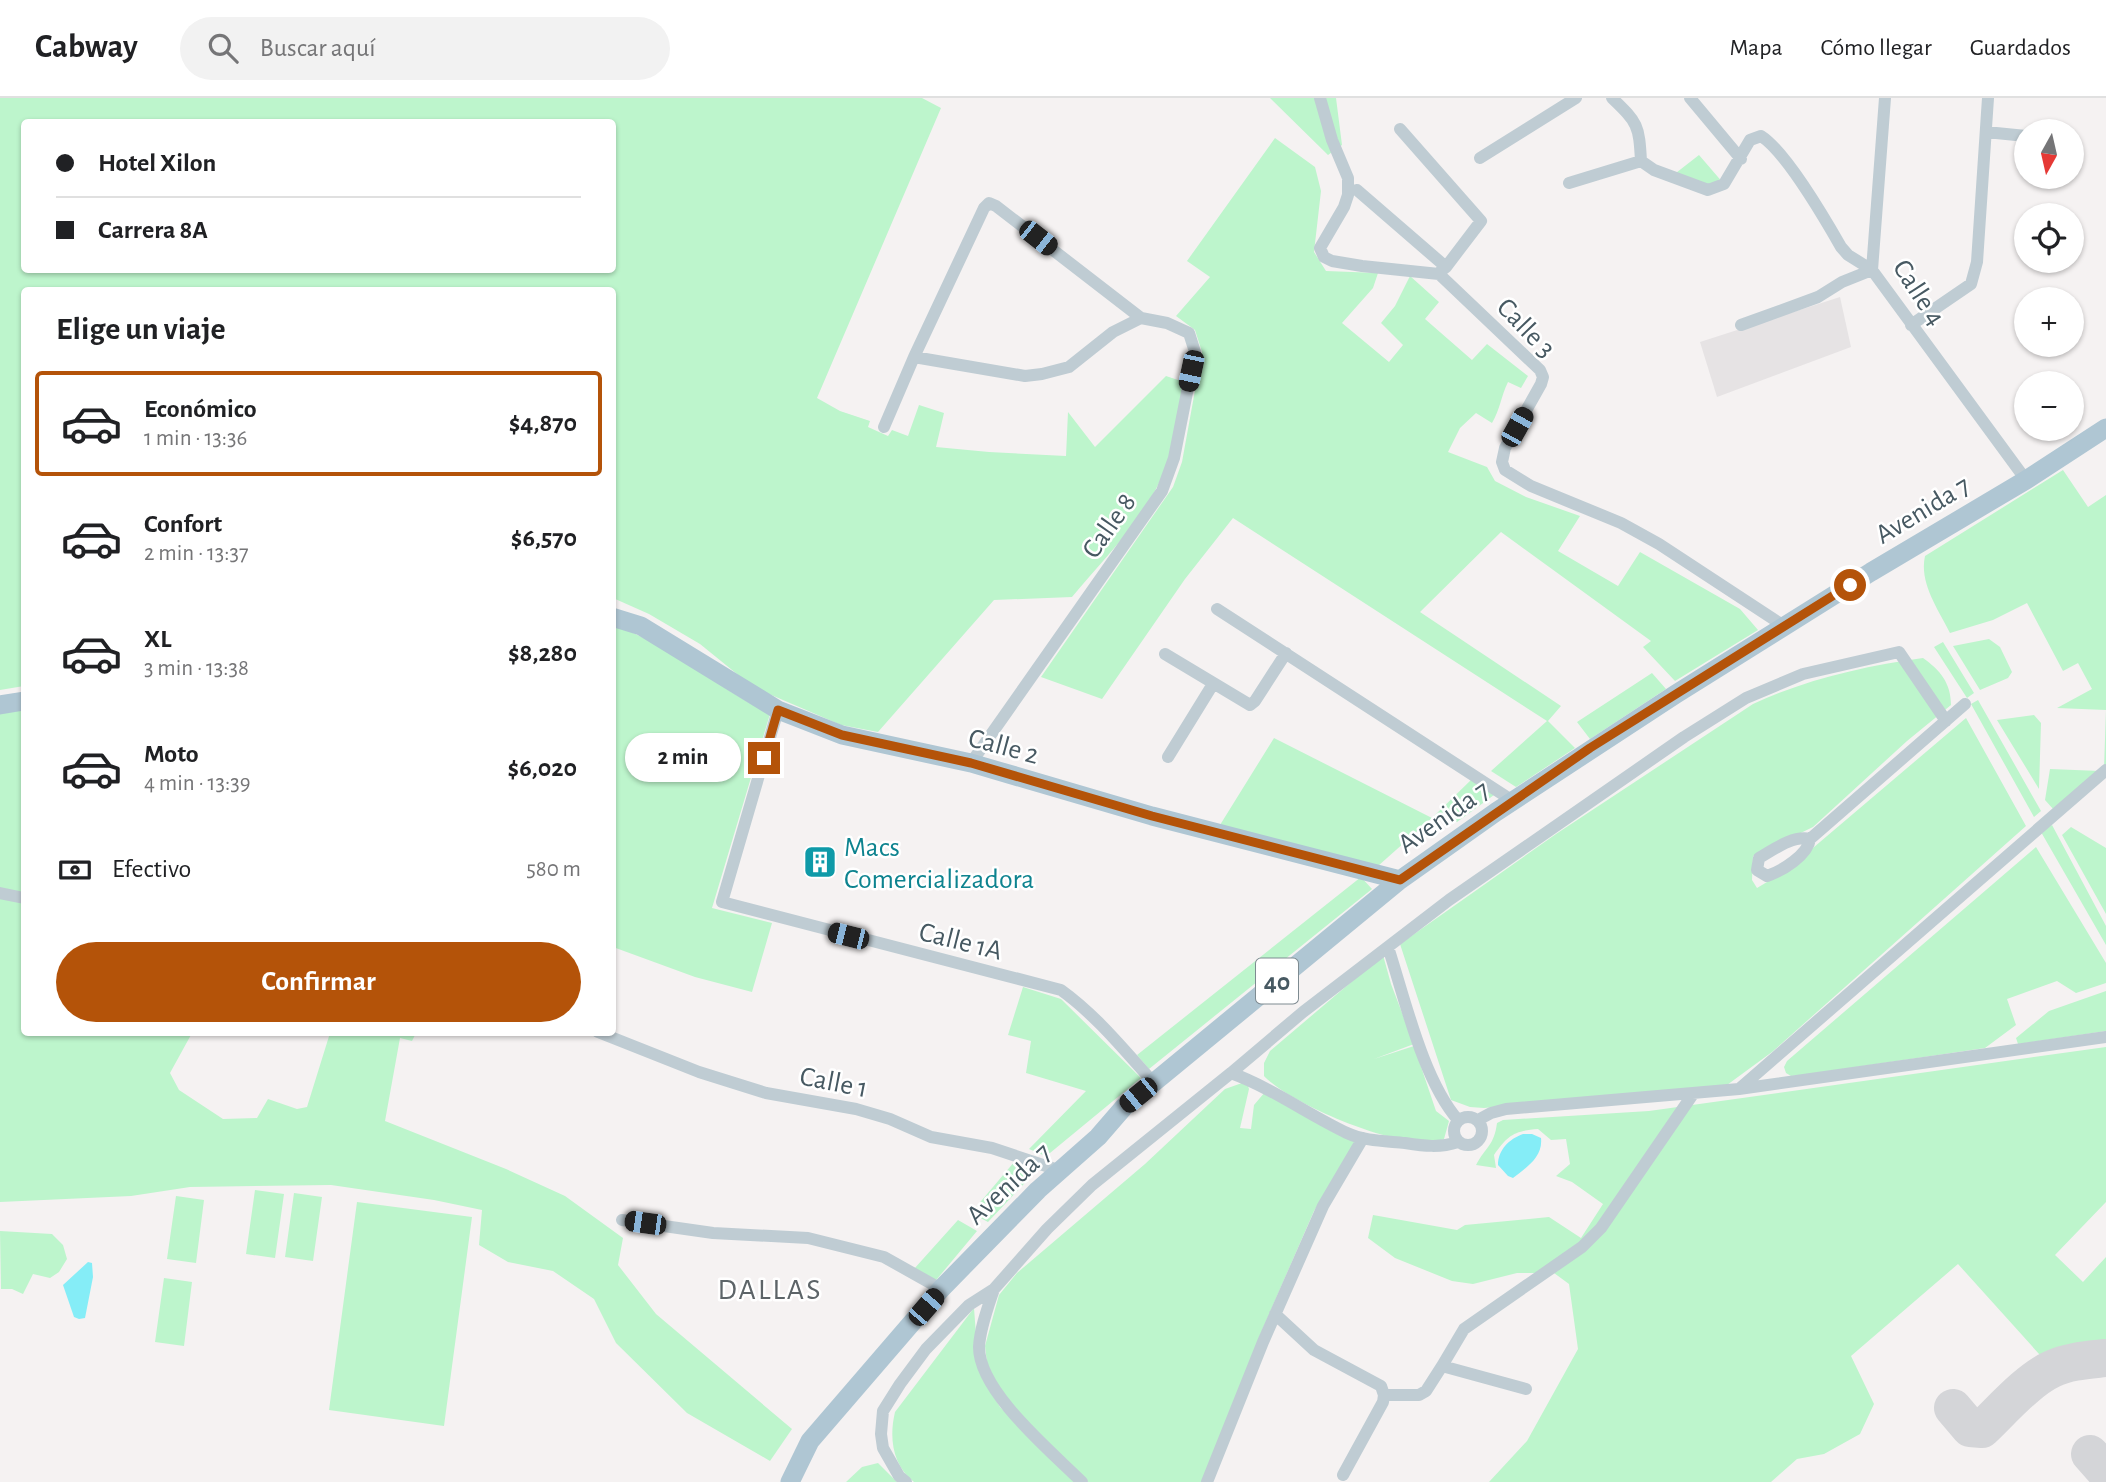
<!DOCTYPE html>
<html lang="es">
<head>
<meta charset="utf-8">
<style>
	body { margin:0; font-family:"Alegreya Sans",sans-serif; background:#f2f2f2; color:#202124; height:100vh; display:flex; flex-direction:column; font-size:26px; white-space:nowrap }
	* { box-sizing:border-box; margin:0 }
	p { font-size:23px; color:#757577 }
	.icon { flex:none; width:38px; height:38px; fill:none; stroke:currentColor; stroke-width:2; stroke-linecap:round; stroke-linejoin:round }
	.map { position:relative; flex:1; overflow:hidden }
	.drawer { position:absolute; left:21px; top:189px; width:595px; height:749px; display:flex; flex-direction:column; background:#fff; border-radius:7px; box-shadow:0 2px 5px #0004 }
	.drawer>* { flex:none }
	.guide { position:absolute; left:21px; top:21px; width:595px; height:154px; border-radius:7px; box-shadow:0 2px 5px #0004; display:grid; align-content:center; height:154px; padding:0 35px; background:#fff }
	.needle { width:46px; rotate:188deg }
	.tools { position:absolute; left:2014px; top:21px; display:grid; gap:14px }
	.tools a { display:grid; place-items:center; width:70px; height:70px; border-radius:50%; background:#fff; box-shadow:0 2px 5px #0004; font-size:35px }
	.end { position:absolute; width:32px; height:32px; margin:-16px; border:9px solid #b45309; background:#fff; box-shadow:0 0 0 4px #fff }
	.from { border-radius:50% }
	.bubble { position:absolute; height:49px; border-radius:24px; background:#fff; box-shadow:0 2px 5px #0004; font-size:23px; font-weight:700; line-height:49px; text-align:center }
	.car { position:absolute; width:21px; height:42px; margin:-21px -10px; border-radius:9px; box-shadow:0 0 5px 2px #0007; background:linear-gradient(#222 24%,#8ab4d8 0 40%,#222 0 76%,#8ab4d8 0 86%,#222 0) }
	.guide b { display:flex; align-items:center; gap:24px; height:66px; font-size:26px }
	.guide b+b { border-top:2px solid #e0e0e0 }
	.guide i { width:18px; height:18px; background:#202124 }
	ul { padding:0; list-style:none }
	li { display:flex; align-items:center; gap:21px; height:105px; margin:0 14px 10px; padding:0 21px; border:4px solid transparent; border-radius:7px }
	li div { flex:1 }
	li b { display:block; font-size:26px }
	li em { font-style:normal; font-weight:700 }
	li.current { border-color:#b45309 }
	li>.icon { width:63px; height:63px; stroke-width:1.5 }
	h2 { padding:0 35px; font-size:32px; line-height:84px }
	.pay { display:flex; align-items:center; gap:18px; height:77px; padding:0 35px; font-size:26px }
	.pay p { margin-inline-start:auto }
	.action { display:flex; gap:14px; margin-top:auto; padding:14px 35px }
	.action a { flex:1; height:80px; border-radius:42px; background:#b45309; color:#fff; font-size:28px; font-weight:700; line-height:80px; text-align:center }
	header { display:flex; align-items:center; gap:42px; box-sizing:border-box; height:98px; padding:0 35px; background:#fff; border-bottom:2px solid #e0e0e0 }
	header strong { font-size:33px }
	nav { display:flex; gap:38px; margin-inline-start:auto; font-size:24px }
	.search { width:490px; height:63px; background:#f2f2f2; display:flex; align-items:center; gap:18px; box-sizing:border-box; padding:0 24px; border-radius:38px; color:#757577; font-size:26px }
	.map>svg:first-child { display:block }
</style>
</head>
<body>
<header>
<strong>Cabway</strong>
<div class="search"><svg class="icon" aria-label="search" viewBox="0 0 24 24"><circle cx="10" cy="10" r="6"/><path d="M15 15l6 6"/></svg>Buscar aquí</div>
<nav><a>Mapa</a><a>Cómo llegar</a><a>Guardados</a></nav>
</header>
<div class="map">
<svg width="2106" height="1384" viewBox="0 0 2106 1384">
	<rect width="100%" height="100%" fill="#f5f2f2"/>
	<path fill="#e6e3e4" d="M1840,199L1851,249L1717,299L1700,244Z"/>
	<path fill="#bdf5cc" fill-rule="evenodd" d="M0,0H922L941,10L817,300L840,313L870,323L868,329L888,338L892,332L908,338L919,307L944,315L936,349L989,354L1066,358L1068,314L1095,349L1166,278L1184,284C1179,310 1177,339 1168,363C1151,415 1106,458 1072,499L994,502L878,634L841,627L753,589L700,546L649,516L613,500L612,192H24V588L0,592ZM24,24H612V172H24Z
		M1270,0H1336L1342,47L1328,57Z
		M1275,40L1315,69L1321,93L1314,154L1326,173L1378,175L1373,190L1342,225L1389,264L1403,247L1381,225L1395,208L1410,178L1439,204L1425,221L1472,262L1487,246L1528,278L1521,290L1508,284C1501,298 1500,312 1492,325L1476,315L1460,330L1448,354L1487,369L1495,383L1526,399L1580,418L1558,453L1618,488L1640,454L1740,511L1758,532L1675,583L1643,549L1651,543L1501,434L1420,514L1561,608L1548,623L1575,650L1516,689L1491,673L1547,623L1233,420L1185,481L1102,601L1041,579L1173,389L1182,364L1202,254L1195,232L1176,218L1210,179L1187,163Z
		M1699,57L1724,86L1708,92L1672,78Z
		M2063,372L2088,409L2106,397V669L2104,671L2106,612L2057,610L2092,591L2078,565L2063,573L2027,505L1993,522L1950,535C1938,511 1919,485 1925,458Z
		M612,526C669,547 716,589 770,616L712,810L772,825L752,894L695,879L613,849Z
		M1989,541L2000,549L2012,574L2008,580L1980,592L1953,548Z
		M1943,544L1974,595L1967,600L1934,549Z
		M1923,560C1940,572 1951,585 1951,607L1907,643L1813,729L1753,758L1752,782L1757,790L1787,772L1966,620L2026,728L1772,954L1727,987L1484,1010L1470,1009L1451,1002L1400,846L1556,736L1753,606C1807,581 1865,568 1923,560Z
		M1652,575L1666,591L1590,641L1577,624Z
		M1978,602L2041,713L2034,719L1971,606Z
		M24,608V934L192,935L170,975L179,992L223,1021L257,1020L268,1001L297,1011L307,1009L330,935H416L412,943L400,940L385,1023L506,1071L565,1098L623,1140L618,1167L656,1216L792,1331L770,1363L687,1315L616,1245L594,1201L553,1173L508,1164L479,1147L482,1112L434,1102L331,1087L190,1089L131,1098L0,1104V613Z
		M2034,617L2041,625L2039,691L1997,622Z
		M1274,640L1432,720L1472,681L1494,697L1457,724L1432,720L1378,768L1220,727Z
		M2050,671L2100,673L2054,712L2045,702Z
		M2052,727L2106,828V847L2041,734Z
		M2071,729L2106,750V816L2062,737Z
		M2036,749L2106,865V885L2076,895L2057,883L2007,901L2016,927L1985,950L1802,977L1791,978L1786,975L1784,969L1787,963Z
		M1361,779L1372,791L1149,971L1137,957Z
		M1383,857L1391,886L1414,946L1374,961L1414,948L1436,1013L1449,1023L1444,1041C1407,1057 1290,1006 1264,978V965L1270,953Z
		M1023,889L1061,901L1141,980L1050,1055L1043,1057L1029,1051L1086,993L1026,975L1031,943L1008,937Z
		M2106,893V933L2018,946L2016,940L2049,913Z
		M2106,949V1104L2055,1157L2083,1184L2106,1159V1253L2072,1259L2049,1267L1958,1166L1851,1258L1874,1306L1860,1336L1824,1356L1797,1361L1771,1384H1489L1527,1343L1578,1251L1569,1186L1554,1175H1517L1473,1186L1452,1183L1395,1160L1368,1140L1373,1117L1457,1132L1465,1127L1549,1119L1581,1140L1603,1106L1572,1084L1556,1078L1570,1066L1566,1041L1551,1042L1538,1031C1514,1033 1508,1037 1494,1057L1496,1070L1476,1067C1486,1048 1494,1048 1497,1025L1503,1022L1649,1013Z
		M1242,985L1248,988L1249,991L1240,1030L1251,1031L1254,1007L1265,994L1357,1043L1314,1113L1260,1237L1204,1384H1088L1016,1313L997,1287L987,1265L985,1248L999,1197L1017,1175L1145,1066L1225,991Z
		M1015,1063L1037,1072L988,1124L971,1115Z
		M255,1092L284,1096L275,1160L246,1156Z
		M294,1095L322,1099L313,1163L285,1159Z
		M176,1098L204,1102L196,1165L167,1161Z
		M357,1104L472,1119L444,1328L329,1312Z
		M958,1122L977,1133L932,1187L914,1171Z
		M0,1133L52,1136L63,1147L67,1161L59,1174L50,1180L33,1176L23,1196L12,1191H1Z
		M164,1180L192,1184L184,1248L155,1244Z
		M974,1210L977,1250L989,1291L1000,1309L1075,1384H914C892,1367 889,1339 895,1314Z
		M878,1365L897,1384H846L862,1369Z"/>
	<path fill="#85edf7" d="M1523,1036H1532L1541,1040C1543,1059 1527,1069 1513,1080L1508,1078L1498,1067C1498,1052 1509,1041 1523,1036Z
		M88,1164L92,1165L93,1179L85,1220L79,1221L74,1219L63,1187Z"/>
	<g fill="none" stroke-linecap="round" stroke-linejoin="round">
		<path stroke="#d4d5d8" stroke-width="38" d="M1953,1310L1970,1330L1982,1331C2002,1312 2028,1282 2052,1271C2069,1263 2088,1262 2106,1260
			M2090,1356L2106,1374"/>
		<path stroke="#bfccd3" stroke-width="12" d="M1320,0L1332,42L1348,80V97L1344,109L1320,150L1324,159L1332,163L1362,168L1439,176L1540,272L1543,279L1541,286L1505,350L1502,364L1505,372L1531,388L1621,425L1659,446L1784,528
			M1612,0C1638,25 1639,27 1641,63
			M1690,0L1741,61
			M1885,0L1872,172L2026,382
			M1400,31L1481,123L1446,169
			M1986,34L2026,38
			M1480,60L1576,0
			M1569,85L1641,63L1654,72L1708,92L1724,86L1750,42L1761,38C1786,54 1825,121 1841,149L1848,157L1872,172
			M1357,92L1446,169L1441,173
			M1741,227L1818,199L1842,184L1872,172
			M1911,227L1971,186L1977,164L1988,0
			M914,259L1025,278L1042,276L1069,269L1113,234L1141,220
			M884,329L914,259L984,110L989,105L996,108L1141,220L1167,225L1189,235L1195,254L1174,360L1162,393L971,665
			M1217,511L1513,703
			M1165,556L1250,607L1255,603L1286,555
			M778,612L722,804L1061,892C1097,918 1124,952 1153,984
			M1168,659L1213,586
			M1810,741C1793,737 1773,752 1759,760L1757,772L1767,778C1782,773 1808,757 1810,741L1965,606
			M0,795L24,800
			M1388,849C1405,901 1423,982 1458,1022
			M598,934L699,974L766,995L856,1011L890,1021L931,1039L992,1050L1061,1073
			M1231,975C1272,990 1307,1016 1347,1035C1364,1043 1386,1043 1405,1045C1424,1048 1440,1050 1458,1044
			M1739,991L2106,672
			M1454 1033a14 14 0 1 1 28 0a14 14 0 1 1-28 0Z
			M1478,1022L1491,1015L1506,1011L1739,991L2106,939
			M622,1122L713,1135L808,1140L884,1159L941,1191
			M994,1191C988,1209 980,1230 979,1249C979,1294 1051,1353 1082,1384
			M1275,1216L1314,1252L1381,1288L1384,1297L1383,1304L1343,1377
			M1442,1268L1464,1231L1582,1149L1601,1130L1693,996
			M1384,1297H1419L1426,1293L1442,1268L1526,1291
			M906,1384L899,1378L883,1350L881,1336L883,1313L900,1286L926,1251L969,1207L994,1191L1047,1131L1092,1087L1231,975L1303,914L1449,802L1684,639L1746,600L1803,576L1899,554L1946,623
			M1207,1384L1263,1244L1323,1108L1363,1040"/>
		<path stroke="#afc6d3" stroke-width="19" d="M612,519L641,528L778,612L842,637L971,665L1152,718L1400,782
			M0,607L24,603
			M790,1384L810,1343L941,1191L1038,1092L1098,1039L1124,1009L1400,782L1496,714L1676,596L1871,474L2026,382L2106,330"/>
	</g>
	<g fill="none" stroke-linecap="round" stroke-linejoin="round">
		<path stroke="#b45309" stroke-width="9" d="M764,660L778,612L842,637L971,665L1152,718L1400,782L1590,650L1850,487"/>
	</g>
	<defs>
		<symbol id="building-square" viewBox="-11 -11 22 22"><rect x="-9" y="-9" width="18" height="18" rx="4" fill="#0f9aa8" stroke="#fff"/><path d="M-4-6H4V6H1V3H-1V6H-4ZM-2.5-4.3h1.7v1.8h-1.7ZM.8-4.3h1.7v1.8H.8ZM-2.5-1h1.7V.8h-1.7ZM.8-1h1.7V.8H.8Z" fill="#fff"/></symbol>
	</defs>
	<g fill-rule="evenodd">
		<use href="#building-square" x="801" y="745" width="38" height="38"/>
	</g>
	<g text-anchor="middle" stroke-width="5" stroke-linejoin="round" paint-order="stroke">
		<rect fill="#fff" stroke="#7e8b91" stroke-width="2" x="1256" y="860.5" width="42" height="45" rx="5"/>
		<g font-size="26" font-weight="bold" fill="#475962">
			<text x="1277" y="892">40</text>
		</g>
		<g font-size="28" fill="#475962" stroke="#fff">
			<text transform="translate(1920 194) rotate(57)" y="10">Calle 4</text>
			<text transform="translate(1527 229) rotate(46)" y="10">Calle 3</text>
			<text transform="translate(1922 411) rotate(-31)" y="10">Avenida 7</text>
			<text transform="translate(1108 427) rotate(-55)" y="10">Calle 8</text>
			<text transform="translate(1004 647) rotate(15)" y="10">Calle 2</text>
			<text transform="translate(1443 718) rotate(-35)" y="10">Avenida 7</text>
			<text transform="translate(961 842) rotate(14)" y="10">Calle 1A</text>
			<text transform="translate(834 983) rotate(11)" y="10">Calle 1</text>
			<text transform="translate(1008 1085) rotate(-43)" y="10">Avenida 7</text>
		</g>
		<g font-size="28" fill="#0d838f" stroke="#fff" text-anchor="start">
			<text x="844" y="758">Macs<tspan x="844" dy="32">Comercializadora</tspan></text>
		</g>
		<g font-size="30" letter-spacing="2" fill="#5d6468" stroke="#fff">
			<text x="770" y="1201">DALLAS</text>
		</g>
	</g>
</svg>
<div class="tools">
<a><svg class="needle" viewBox="-14 -14 28 28"><path d="M0-13l5 13h-10z" fill="#e53935"/><path d="M0 13l5-13h-10z" fill="#757577"/></svg></a>
<a><svg class="icon" aria-label="locate" viewBox="0 0 24 24"><circle cx="12" cy="12" r="6"/><path d="M12 2v4M12 18v4M2 12h4M18 12h4"/></svg></a>
<a>+</a>
<a>−</a>
</div>
<i class="end from" style="left:1850px;top:487px"></i>
<i class="end" style="left:764px;top:660px"></i>
<div class="bubble" style="left:625px;top:635px;width:116px">2 min</div>
<i class="car" style="left:1038px;top:140px;rotate:128deg"></i>
<i class="car" style="left:1191px;top:273px;rotate:192deg"></i>
<i class="car" style="left:1517px;top:329px;rotate:29deg"></i>
<i class="car" style="left:848px;top:838px;rotate:284deg"></i>
<i class="car" style="left:1138px;top:997px;rotate:231deg"></i>
<i class="car" style="left:645px;top:1125px;rotate:278deg"></i>
<i class="car" style="left:926px;top:1209px;rotate:41deg"></i>
<div class="guide">
<b><i class="from"></i>Hotel Xilon</b>
<b><i></i>Carrera 8A</b>
</div>
<section class="drawer">
<h2>Elige un viaje</h2>
<ul>
<li class="current"><svg class="icon" aria-label="car" viewBox="0 0 24 24"><path d="M5 17H2v-5l4-1 3-4h7l3 4 3 1v5h-3M9 17h6M6 11h13"/><circle cx="7" cy="17" r="2"/><circle cx="17" cy="17" r="2"/></svg><div><b>Económico</b><p>1 min · 13:36</p></div><em>$4,870</em></li>
<li><svg class="icon" aria-label="car" viewBox="0 0 24 24"><path d="M5 17H2v-5l4-1 3-4h7l3 4 3 1v5h-3M9 17h6M6 11h13"/><circle cx="7" cy="17" r="2"/><circle cx="17" cy="17" r="2"/></svg><div><b>Confort</b><p>2 min · 13:37</p></div><em>$6,570</em></li>
<li><svg class="icon" aria-label="car" viewBox="0 0 24 24"><path d="M5 17H2v-5l4-1 3-4h7l3 4 3 1v5h-3M9 17h6M6 11h13"/><circle cx="7" cy="17" r="2"/><circle cx="17" cy="17" r="2"/></svg><div><b>XL</b><p>3 min · 13:38</p></div><em>$8,280</em></li>
<li><svg class="icon" aria-label="car" viewBox="0 0 24 24"><path d="M5 17H2v-5l4-1 3-4h7l3 4 3 1v5h-3M9 17h6M6 11h13"/><circle cx="7" cy="17" r="2"/><circle cx="17" cy="17" r="2"/></svg><div><b>Moto</b><p>4 min · 13:39</p></div><em>$6,020</em></li>
</ul>
<div class="pay"><svg class="icon" aria-label="cash" viewBox="0 0 24 24"><path d="M3 7h18v10H3z"/><circle cx="12" cy="12" r="2"/></svg>Efectivo<p>580 m</p></div>
<div class="action"><a>Confirmar</a></div>
</section>
</div>
</body>
</html>
